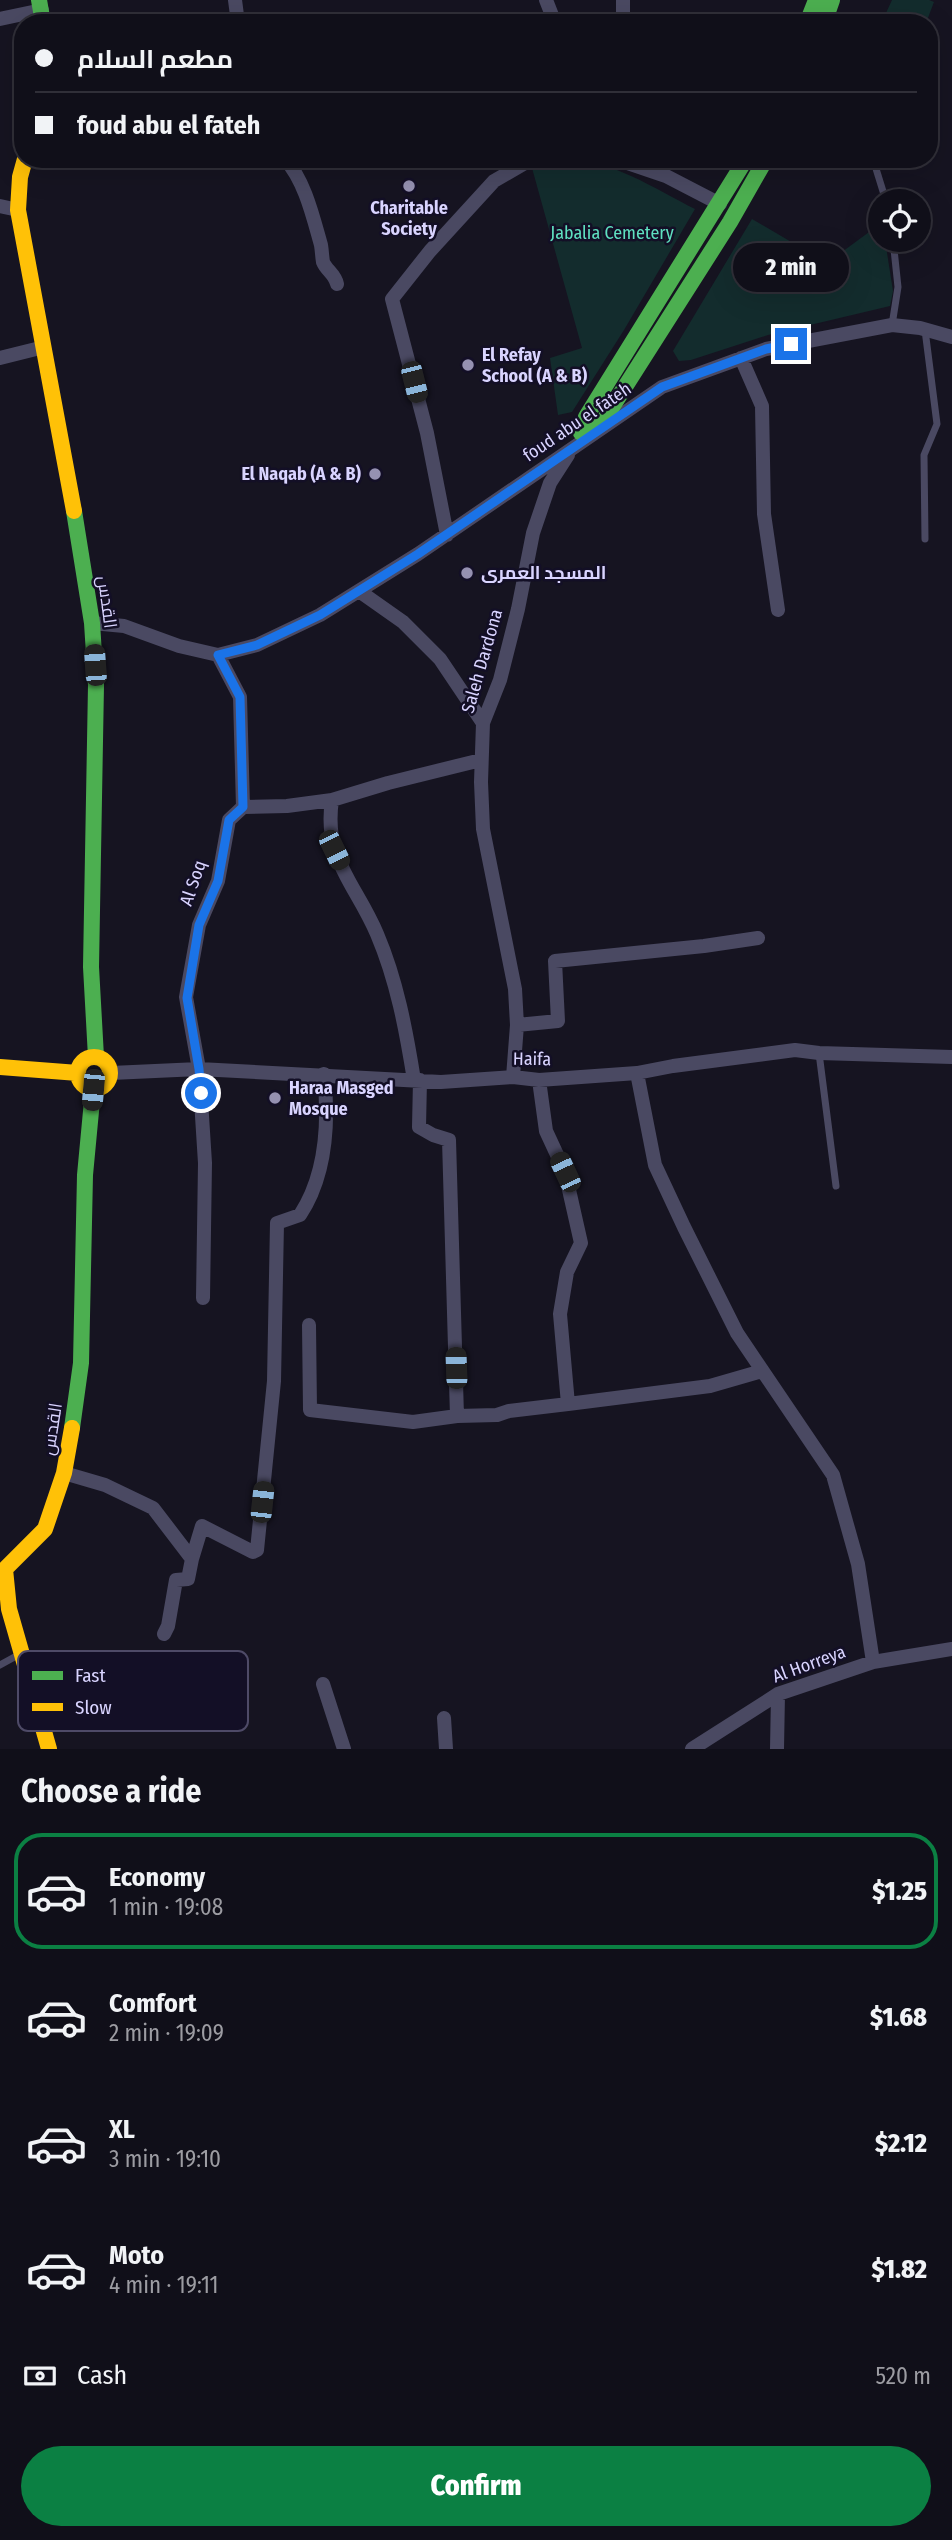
<!DOCTYPE html>
<html lang="en">
<head>
<meta charset="utf-8">
<style>
	body { margin:0; font-family:"Fira Sans Condensed",Cairo,sans-serif; background:#191822; color:#f1f3f6; height:100vh; display:flex; flex-direction:column; font-size:26px; white-space:nowrap }
	* { box-sizing:border-box; margin:0 }
	p { font-size:23px; color:#9c9ca2 }
	.icon { flex:none; width:38px; height:38px; fill:none; stroke:currentColor; stroke-width:2; stroke-linecap:round; stroke-linejoin:round }
	.map { position:relative; height:1749px; overflow:hidden }
	.sheet { display:flex; flex-direction:column; background:#100f19; flex:1 }
	.sheet>* { flex:none }
	.hud { position:absolute; left:14px; top:14px; width:924px; height:154px; border-radius:28px; box-shadow:0 7px 28px #0002,0 0 0 2px #302f38; display:grid; align-content:center; height:154px; padding:0 21px; background:#100f19 }
	.controls { position:absolute; left:868px; top:189px; display:grid; gap:14px }
	.controls a { display:grid; place-items:center; width:63px; height:63px; border-radius:50%; background:#100f19; box-shadow:0 7px 28px #0002,0 0 0 2px #302f38; font-size:35px }
	.end { position:absolute; width:32px; height:32px; margin:-16px; border:9px solid #1a73e8; background:#fff; box-shadow:0 0 0 4px #fff }
	.from { border-radius:50% }
	.bubble { position:absolute; height:49px; border-radius:24px; background:#100f19; box-shadow:0 7px 28px #0002,0 0 0 2px #302f38; font-size:23px; font-weight:800; line-height:49px; text-align:center }
	.car { position:absolute; width:21px; height:42px; margin:-21px -10px; border-radius:9px; box-shadow:0 0 5px 2px #0007; background:linear-gradient(#222 24%,#8ab4d8 0 40%,#222 0 76%,#8ab4d8 0 86%,#222 0) }
	.hud b { display:flex; align-items:center; gap:24px; height:66px; font-size:26px }
	.hud b+b { border-top:2px solid #302f38 }
	.hud i { width:18px; height:18px; background:#f1f3f6 }
	ul { padding:0; list-style:none }
	li { display:flex; align-items:center; gap:21px; height:116px; margin:0 14px 10px; padding:0 7px; border:4px solid transparent; border-radius:28px }
	li div { flex:1 }
	li b { display:block; font-size:26px }
	li em { font-style:normal; font-weight:800 }
	li.on { border-color:#0b8043 }
	li>.icon { width:63px; height:63px; stroke-width:1.5 }
	h2 { padding:0 21px; font-size:32px; line-height:84px }
	.pay { display:flex; align-items:center; gap:18px; height:77px; padding:0 21px; font-size:26px }
	.pay p { margin-inline-start:auto }
	.action { display:flex; gap:14px; margin-top:auto; padding:14px 21px }
	.action a { flex:1; height:80px; border-radius:42px; background:#0b8043; color:#fff; font-size:28px; font-weight:800; line-height:80px; text-align:center }
	.map>svg:first-child { display:block }
</style>
</head>
<body>
<div class="map">
<svg width="952" height="1749" viewBox="0 0 952 1749">
	<rect width="100%" height="100%" fill="#161421"/>
	<path fill="#132c2d" d="M892,0H929L934,2L926,23H910L886,13Z
		M565,159C611,159 655,189 695,209L624,330L572,412L558,415L550,358L582,348L532,168Z
		M752,219L827,263L880,224V240H885L893,291L890,306L768,335L691,360L679,361L673,351Z"/>
	<g fill="none" stroke-linecap="round" stroke-linejoin="round">
		<path stroke="#4a4962" stroke-width="7" d="M873,159L886,201
			M892,325L898,287L893,240
			M925,539L924,455L937,424L925,330
			M819,1053L836,1186
			M0,1665L20,1654"/>
		<path stroke="#4a4962" stroke-width="14" d="M235,0L238,23
			M546,0L555,23
			M623,0V23
			M0,19L42,10
			M285,159C305,181 313,217 321,245C322,251 322,256 323,262C326,270 335,274 337,284
			M616,159L666,176L720,204
			M0,206L18,210
			M0,358L44,347
			M741,358L762,406L764,514L778,610
			M447,535L427,433L392,299L430,251L494,181L532,159
			M359,591L403,622L440,659L483,723
			M92,623L124,626L179,646L218,655
			M332,800L388,783L481,760
			M243,807L287,806L332,800C323,859 356,884 377,934C397,981 406,1030 414,1080
			M517,1025L558,1021L555,961L704,946L758,938
			M111,1073L199,1069L441,1082L513,1077L539,1080L637,1073L673,1066L795,1050L819,1053L952,1057
			M637,1073L655,1165L684,1227L737,1333L833,1475L858,1564L873,1662
			M513,1077L517,1025L515,989L483,829L481,782L483,723L500,680L518,609L533,533L550,483L568,455
			M420,1080L419,1127L433,1135L449,1140L457,1416
			M203,1298L205,1163L199,1069L186,997L199,925L218,881L229,820L243,807L240,697L218,655L257,645L320,615L418,554L662,387L766,349L892,325L920,328L952,337
			M309,1325L310,1410L413,1422L457,1416L497,1415L509,1411L568,1404L560,1314L567,1272L581,1243L565,1172L546,1131L539,1080
			M568,1404L710,1386L762,1371
			M64,1473L105,1485L153,1508L192,1559L188,1579L176,1580L168,1626L164,1634
			M192,1559L202,1526L253,1552L257,1550L274,1381L277,1223L300,1215C327,1174 329,1121 324,1074
			M323,1684L344,1749
			M444,1718L446,1749
			M692,1749L778,1694L873,1662L952,1649
			M777,1749L778,1694"/>
		<path stroke="#4caf50" stroke-width="16" d="M39,0L43,23
			M807,23L816,0
			M824,23L832,0
			M581,433L602,423L730,222L766,159
			M581,433L586,417L746,159
			M74,511L92,623L96,685L91,967L96,1057
			M72,1428L81,1363L85,1175L93,1090"/>
		<path stroke="#ffc107" stroke-width="16" d="M25,159L20,177L18,210L74,511
			M78 1073a16 16 0 1 1 32 0a16 16 0 1 1-32 0Z
			M0,1067L78,1073
			M49,1749L9,1609L5,1569L45,1529L64,1473L72,1428"/>
	</g>
	<g fill="none" stroke-linecap="round" stroke-linejoin="round">
		<path stroke="#1a73e8" stroke-width="9" d="M201,1093L199,1069L187,998L199,925L218,881L229,820L243,807L240,697L218,655L257,645L320,615L418,554L662,387L766,349L791,344"/>
	</g>
	<g fill="#9591b1" stroke="#130f26" stroke-width="2.5">
		<circle cx="409" cy="186" r="7"/>
		<circle cx="468" cy="365" r="7"/>
		<circle cx="375" cy="474" r="7"/>
		<circle cx="467" cy="573" r="7"/>
		<circle cx="275" cy="1098" r="7"/>
	</g>
	<g text-anchor="middle" stroke-width="5" stroke-linejoin="round" paint-order="stroke">
		<g font-size="18" font-weight="bold" fill="#d9d4ff" stroke="#130f26" text-anchor="start">
			<text x="409" y="214" text-anchor="middle">Charitable<tspan x="409" dy="21">Society</tspan></text>
			<text x="482" y="361">El Refay<tspan x="482" dy="21">School (A &amp; B)</tspan></text>
			<text x="361" y="480" text-anchor="end">El Naqab (A &amp; B)</text>
			<text x="481" y="579">المسجد العمرى</text>
			<text x="289" y="1094">Haraa Masged<tspan x="289" dy="21">Mosque</tspan></text>
		</g>
		<g font-size="18" fill="#5fe0c0" stroke="#130f26">
			<text x="612" y="239">Jabalia Cemetery</text>
		</g>
		<g font-size="18" fill="#d9d4ff" stroke="#130f26">
			<text transform="translate(577 422) rotate(-34)" y="6">foud abu el fateh</text>
			<text transform="translate(107 602) rotate(82)" y="6">القدس</text>
			<text transform="translate(482 661) rotate(-74)" y="6">Saleh Dardona</text>
			<text transform="translate(193 883) rotate(-71)" y="6">Al Soq</text>
			<text transform="translate(532 1059) rotate(1)" y="6">Haifa</text>
			<text transform="translate(52 1429) rotate(-81)" y="6">القدس</text>
			<text transform="translate(809 1664) rotate(-20)" y="6">Al Horreya</text>
		</g>
	</g>
	<rect x="18" y="1651" width="230" height="80" rx="10" fill="#130f26" stroke="#4e4a67" stroke-width="2"/>
	<rect x="32" y="1671" width="31" height="9" fill="#4caf50"/>
	<rect x="32" y="1703" width="31" height="8" fill="#ffc107"/>
	<g font-size="19" fill="#d9d4ff">
		<text x="75" y="1682">Fast</text>
		<text x="75" y="1714">Slow</text>
	</g>
</svg>
<div class="controls">
<a><svg class="icon" aria-label="locate" viewBox="0 0 24 24"><circle cx="12" cy="12" r="6"/><path d="M12 2v4M12 18v4M2 12h4M18 12h4"/></svg></a>
</div>
<i class="end from" style="left:201px;top:1093px"></i>
<i class="end" style="left:791px;top:344px"></i>
<div class="bubble" style="left:733px;top:243px;width:116px">2 min</div>
<i class="car" style="left:414px;top:382px;rotate:166deg"></i>
<i class="car" style="left:95px;top:665px;rotate:356deg"></i>
<i class="car" style="left:334px;top:850px;rotate:154deg"></i>
<i class="car" style="left:93px;top:1090px;rotate:185deg"></i>
<i class="car" style="left:565px;top:1172px;rotate:335deg"></i>
<i class="car" style="left:456px;top:1368px;rotate:358deg"></i>
<i class="car" style="left:262px;top:1502px;rotate:6deg"></i>
<div class="hud">
<b><i class="from"></i>مطعم السلام</b>
<b><i></i>foud abu el fateh</b>
</div>
</div>
<section class="sheet">
<h2>Choose a ride</h2>
<ul>
<li class="on"><svg class="icon" aria-label="car" viewBox="0 0 24 24"><path d="M5 17H2v-5l4-1 3-4h7l3 4 3 1v5h-3M9 17h6M6 11h13"/><circle cx="7" cy="17" r="2"/><circle cx="17" cy="17" r="2"/></svg><div><b>Economy</b><p>1 min · 19:08</p></div><em>$1.25</em></li>
<li><svg class="icon" aria-label="car" viewBox="0 0 24 24"><path d="M5 17H2v-5l4-1 3-4h7l3 4 3 1v5h-3M9 17h6M6 11h13"/><circle cx="7" cy="17" r="2"/><circle cx="17" cy="17" r="2"/></svg><div><b>Comfort</b><p>2 min · 19:09</p></div><em>$1.68</em></li>
<li><svg class="icon" aria-label="car" viewBox="0 0 24 24"><path d="M5 17H2v-5l4-1 3-4h7l3 4 3 1v5h-3M9 17h6M6 11h13"/><circle cx="7" cy="17" r="2"/><circle cx="17" cy="17" r="2"/></svg><div><b>XL</b><p>3 min · 19:10</p></div><em>$2.12</em></li>
<li><svg class="icon" aria-label="car" viewBox="0 0 24 24"><path d="M5 17H2v-5l4-1 3-4h7l3 4 3 1v5h-3M9 17h6M6 11h13"/><circle cx="7" cy="17" r="2"/><circle cx="17" cy="17" r="2"/></svg><div><b>Moto</b><p>4 min · 19:11</p></div><em>$1.82</em></li>
</ul>
<div class="pay"><svg class="icon" aria-label="cash" viewBox="0 0 24 24"><path d="M3 7h18v10H3z"/><circle cx="12" cy="12" r="2"/></svg>Cash<p>520 m</p></div>
<div class="action"><a>Confirm</a></div>
</section>
</body>
</html>
